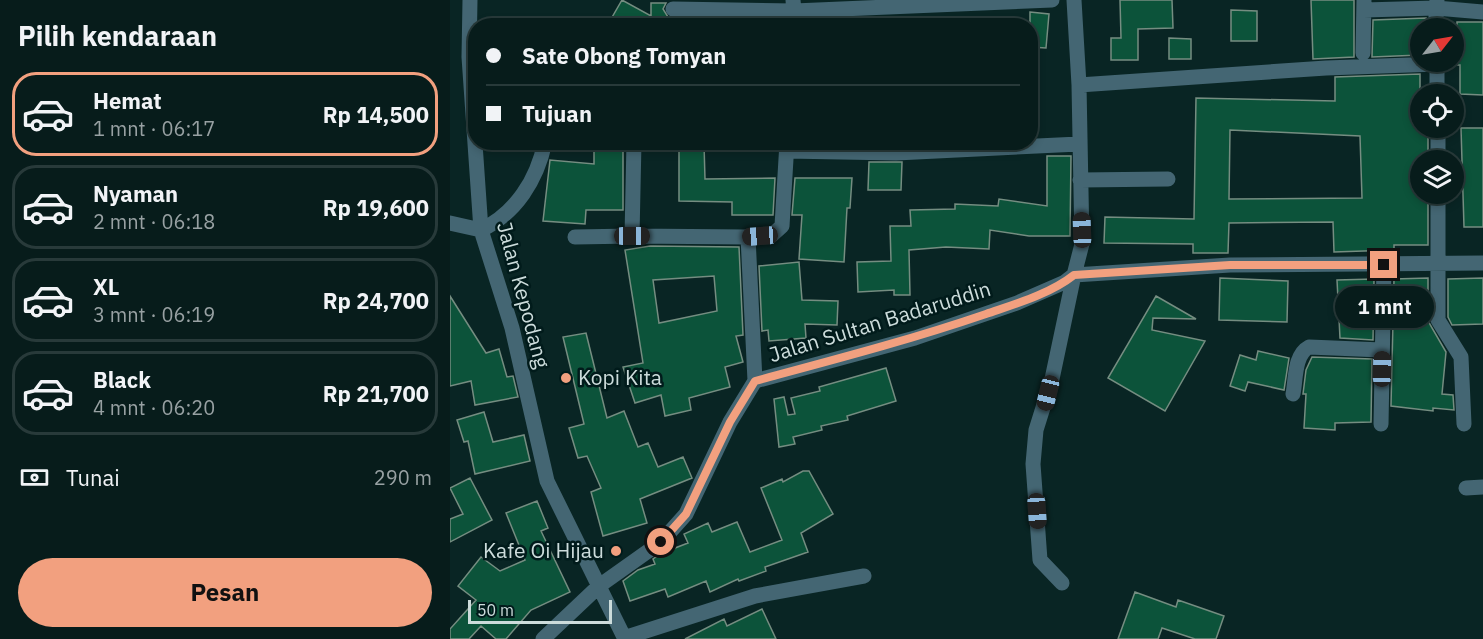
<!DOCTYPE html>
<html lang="id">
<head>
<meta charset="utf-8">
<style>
	body { margin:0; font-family:"IBM Plex Sans",sans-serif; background:#152928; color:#f1f3f6; height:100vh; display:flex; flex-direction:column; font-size:22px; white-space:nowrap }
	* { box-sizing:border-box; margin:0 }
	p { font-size:20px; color:#98a1a3 }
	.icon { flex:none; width:33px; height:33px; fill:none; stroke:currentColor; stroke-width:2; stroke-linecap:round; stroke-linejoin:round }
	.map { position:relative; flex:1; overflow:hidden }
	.side { display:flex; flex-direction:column; background:#071c1b; width:450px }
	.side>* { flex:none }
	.guide { position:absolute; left:18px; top:18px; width:570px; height:132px; border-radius:24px; box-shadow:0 3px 9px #0003,0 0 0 2px #283a3a; display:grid; align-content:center; height:132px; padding:0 18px; background:#071c1b }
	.needle { width:39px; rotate:59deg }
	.controls { position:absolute; left:960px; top:18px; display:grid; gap:12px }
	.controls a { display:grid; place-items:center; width:54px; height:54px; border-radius:50%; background:#071c1b; box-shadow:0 3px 9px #0003,0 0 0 2px #283a3a; font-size:30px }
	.scale { position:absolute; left:18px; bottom:15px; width:144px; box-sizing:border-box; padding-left:6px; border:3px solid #ccdcdb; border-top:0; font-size:16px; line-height:21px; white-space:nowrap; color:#ccdcdb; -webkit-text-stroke:4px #011b1b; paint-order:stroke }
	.end { position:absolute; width:27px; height:27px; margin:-14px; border:8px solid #f2a07f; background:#111; box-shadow:0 0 0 3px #111 }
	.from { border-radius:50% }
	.bubble { position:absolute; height:42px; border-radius:21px; background:#071c1b; box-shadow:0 3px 9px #0003,0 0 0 2px #283a3a; font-size:20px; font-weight:700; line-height:42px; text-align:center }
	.car { position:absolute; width:18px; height:36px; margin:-18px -9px; border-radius:8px; box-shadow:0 0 4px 2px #0007; background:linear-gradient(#222 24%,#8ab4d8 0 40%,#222 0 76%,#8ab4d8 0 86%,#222 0) }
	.guide b { display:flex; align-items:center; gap:21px; height:57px; font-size:22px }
	.guide b+b { border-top:2px solid #283a3a }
	.guide i { width:15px; height:15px; background:#f1f3f6 }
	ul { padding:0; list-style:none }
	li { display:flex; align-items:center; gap:18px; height:84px; margin:0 12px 9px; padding:0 6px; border:3px solid #283a3a; border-radius:24px }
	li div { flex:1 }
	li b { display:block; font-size:22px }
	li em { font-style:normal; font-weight:700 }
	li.on { border-color:#f2a07f }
	li>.icon { width:54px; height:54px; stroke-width:1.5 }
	h2 { padding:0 18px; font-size:27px; line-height:72px }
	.pay { display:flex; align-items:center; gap:15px; height:66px; padding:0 18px; font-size:22px }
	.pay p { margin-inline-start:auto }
	.action { display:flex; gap:12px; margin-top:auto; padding:12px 18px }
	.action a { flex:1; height:69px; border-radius:36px; background:#f2a07f; color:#111; font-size:24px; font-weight:700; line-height:69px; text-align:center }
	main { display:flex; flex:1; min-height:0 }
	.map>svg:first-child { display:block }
</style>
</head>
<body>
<main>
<section class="side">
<h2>Pilih kendaraan</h2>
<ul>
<li class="on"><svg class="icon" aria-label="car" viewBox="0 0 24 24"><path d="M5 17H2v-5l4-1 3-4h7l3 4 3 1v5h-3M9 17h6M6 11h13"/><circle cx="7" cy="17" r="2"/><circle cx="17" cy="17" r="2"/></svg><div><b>Hemat</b><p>1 mnt · 06:17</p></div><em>Rp 14,500</em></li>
<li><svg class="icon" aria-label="car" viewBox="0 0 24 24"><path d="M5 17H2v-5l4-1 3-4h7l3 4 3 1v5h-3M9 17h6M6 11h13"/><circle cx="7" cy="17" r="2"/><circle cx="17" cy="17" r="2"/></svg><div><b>Nyaman</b><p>2 mnt · 06:18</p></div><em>Rp 19,600</em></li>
<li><svg class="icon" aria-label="car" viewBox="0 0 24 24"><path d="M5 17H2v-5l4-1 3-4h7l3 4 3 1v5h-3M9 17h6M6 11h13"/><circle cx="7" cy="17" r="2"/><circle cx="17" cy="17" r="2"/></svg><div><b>XL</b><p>3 mnt · 06:19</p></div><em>Rp 24,700</em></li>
<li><svg class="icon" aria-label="car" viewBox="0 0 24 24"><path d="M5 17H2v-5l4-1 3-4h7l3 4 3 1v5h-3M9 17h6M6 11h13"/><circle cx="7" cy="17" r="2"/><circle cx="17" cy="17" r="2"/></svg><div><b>Black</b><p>4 mnt · 06:20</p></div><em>Rp 21,700</em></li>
</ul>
<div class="pay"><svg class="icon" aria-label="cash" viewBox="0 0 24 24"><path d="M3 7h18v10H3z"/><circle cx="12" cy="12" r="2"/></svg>Tunai<p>290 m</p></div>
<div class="action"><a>Pesan</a></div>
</section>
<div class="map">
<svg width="1033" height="639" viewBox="0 0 1033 639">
	<rect width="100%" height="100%" fill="#092524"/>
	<path fill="#0c533a" stroke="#758d81" stroke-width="1.5" fill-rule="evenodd" d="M172,0L201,16V3H216L213,9L218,17V26H157Z
		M670,0H722L723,28L688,29V60H661V38H671Z
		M861,0H904V57L863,59Z
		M781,10L807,11V41H781Z
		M580,12L599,14L596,48L580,47Z
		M976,18V28H970V55L922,57L923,20Z
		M1007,22H1033V95L1010,94V65H1007Z
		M719,38L741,39V59H719Z
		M970,74V128H978V160H970V194H978V245H944V250L884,252L883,222L779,223L778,253H743V244L654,243L655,217L744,219L746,98L885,101V77ZM780,130L910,136L912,198L779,199Z
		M1011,128H1033V227H1014Z
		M144,144H173V210H136L135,224L93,221L100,160L144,164Z
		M229,144H254L255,179L325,178L323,215H282V202L229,201Z
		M597,156H621L620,236H579L540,230L539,249L496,247L459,250L460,295H444V290L408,292L407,262L441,261L440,226H461L460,210L505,209V204L548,206L549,199L597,206Z
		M419,162H452L451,190H418Z
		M345,178H402L400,208H397L394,262L349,259L352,215H342Z
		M200,246L289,247L293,335L286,336L293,362L275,367L280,387L239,398L241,410L215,416L211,395L185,403L173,367L193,363L175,250ZM264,276L267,311L209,323L203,280Z
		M349,262L352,300L388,301L387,325L355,324L356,338L319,341L318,330L312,331L309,266Z
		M770,278L838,281L837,322L769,320Z
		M978,278V321L996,352L992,394L1003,395L1004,410L983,408V411L941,406L944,279Z
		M1033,278V324L1002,325L998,317V279Z
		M924,279L923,340L890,338L887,280Z
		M0,296L36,353L49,349L57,377L63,376L68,397L25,405L21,381L0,386Z
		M706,296L746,319L703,318L702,330L755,341L715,411L658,378Z
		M136,333L157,418L174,411L188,447L198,443L208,467L233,457L242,478L190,499L197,523L153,536L141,492L151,488L137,456L128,458L119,428L134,424L113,337Z
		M808,351L839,358L834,390L798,382L795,391L780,386L790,355L806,360Z
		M862,357L922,359L921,422L885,423V430L854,428L856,394H853L856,370Z
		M436,368L446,401L397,416L398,420L371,426L372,430L343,437L345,444L329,447L324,399L334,397L338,415L345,414L341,398L370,391L369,387Z
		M34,412L43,442L74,435L80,461L25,474L18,441L14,442L7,420Z
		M353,471H359L383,514L351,533L358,552L315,567L316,571L289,581L288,579L260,592L256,581L218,597L215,589L180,601L173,581L188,570L205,564L203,559L212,553L238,543L234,534L258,523L262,532L287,522L300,552L332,540L311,488L332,479L333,482Z
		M20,478L42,520L0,542V519L13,514L0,488Z
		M87,501L98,528L91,531L120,592L81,610L56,639H46L31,626L19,639H0V629L26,600L8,586L31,557L50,571L75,560L56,513Z
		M685,592L726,607L728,600L774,616L766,639H745L712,628L708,639H668Z
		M312,609L326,639H235L274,619L277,626Z"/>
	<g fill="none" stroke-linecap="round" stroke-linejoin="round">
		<path stroke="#446673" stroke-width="15" d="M20,0L19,57L31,230L62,328L97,481L175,639
			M987,0L986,8L1033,12
			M223,9L344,11L343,0
			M914,10L986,8V28
			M343,26L344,11L602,0
			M913,53L914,0
			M987,62V94
			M629,85L876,68L987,64
			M988,128V160
			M184,142L182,236L298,237L305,381
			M337,151L446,153L629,144
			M630,180L718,179
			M988,194V320L1011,357L1014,424
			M0,223L31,230C66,213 87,180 95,142
			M125,237L182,236
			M298,237L322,235L332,226L337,142
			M843,394C846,379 844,355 859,347L932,350
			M931,424L934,265
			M1016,488L1033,487
			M612,583L590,560L583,464L586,430L602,379L624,275L780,265L1033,263
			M174,638L305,596L414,576
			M93,639L149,586L211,542L236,514L280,422L305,381L465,338L567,303L615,282L624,275L632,244L629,85L624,0"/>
	</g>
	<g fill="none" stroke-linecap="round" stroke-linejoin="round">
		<path stroke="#f2a07f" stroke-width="8" d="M211,542L236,514L280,422L305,381C383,360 460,340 536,314C565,304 600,294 624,275L780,265H934"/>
	</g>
	<g fill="#f2a07f" stroke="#011b1b" stroke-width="2">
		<circle cx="116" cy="378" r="6"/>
		<circle cx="166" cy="551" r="6"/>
	</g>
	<g text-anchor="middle" stroke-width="5" stroke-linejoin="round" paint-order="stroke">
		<g font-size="21" fill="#ccdcdb" stroke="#011b1b">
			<text transform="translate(73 295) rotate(75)" y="7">Jalan Kepodang</text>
			<text transform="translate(430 322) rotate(-17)" y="7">Jalan Sultan Badaruddin</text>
		</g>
		<g font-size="21" fill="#ccdcdb" stroke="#011b1b" text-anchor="start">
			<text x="128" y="385">Kopi Kita</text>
			<text x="154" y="558" text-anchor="end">Kafe Oi Hijau</text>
		</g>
	</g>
</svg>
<div class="controls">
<a><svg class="needle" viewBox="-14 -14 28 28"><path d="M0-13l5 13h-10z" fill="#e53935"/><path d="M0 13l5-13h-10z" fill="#98a1a3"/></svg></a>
<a><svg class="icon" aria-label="locate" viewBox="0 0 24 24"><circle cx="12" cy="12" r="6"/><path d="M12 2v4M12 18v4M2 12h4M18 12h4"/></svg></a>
<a><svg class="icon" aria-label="layers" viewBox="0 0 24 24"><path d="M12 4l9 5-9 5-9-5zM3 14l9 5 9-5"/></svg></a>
</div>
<div class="scale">50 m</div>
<i class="end from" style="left:211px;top:542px"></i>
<i class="end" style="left:934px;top:265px"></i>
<div class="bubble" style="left:885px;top:286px;width:99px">1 mnt</div>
<i class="car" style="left:632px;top:230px;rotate:358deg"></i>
<i class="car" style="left:182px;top:236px;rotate:90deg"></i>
<i class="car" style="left:310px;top:236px;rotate:266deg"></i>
<i class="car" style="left:932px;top:369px;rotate:1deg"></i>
<i class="car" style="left:598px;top:393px;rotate:194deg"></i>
<i class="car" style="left:587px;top:511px;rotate:176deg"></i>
<div class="guide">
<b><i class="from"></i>Sate Obong Tomyan</b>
<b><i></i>Tujuan</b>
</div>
</div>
</main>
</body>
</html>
